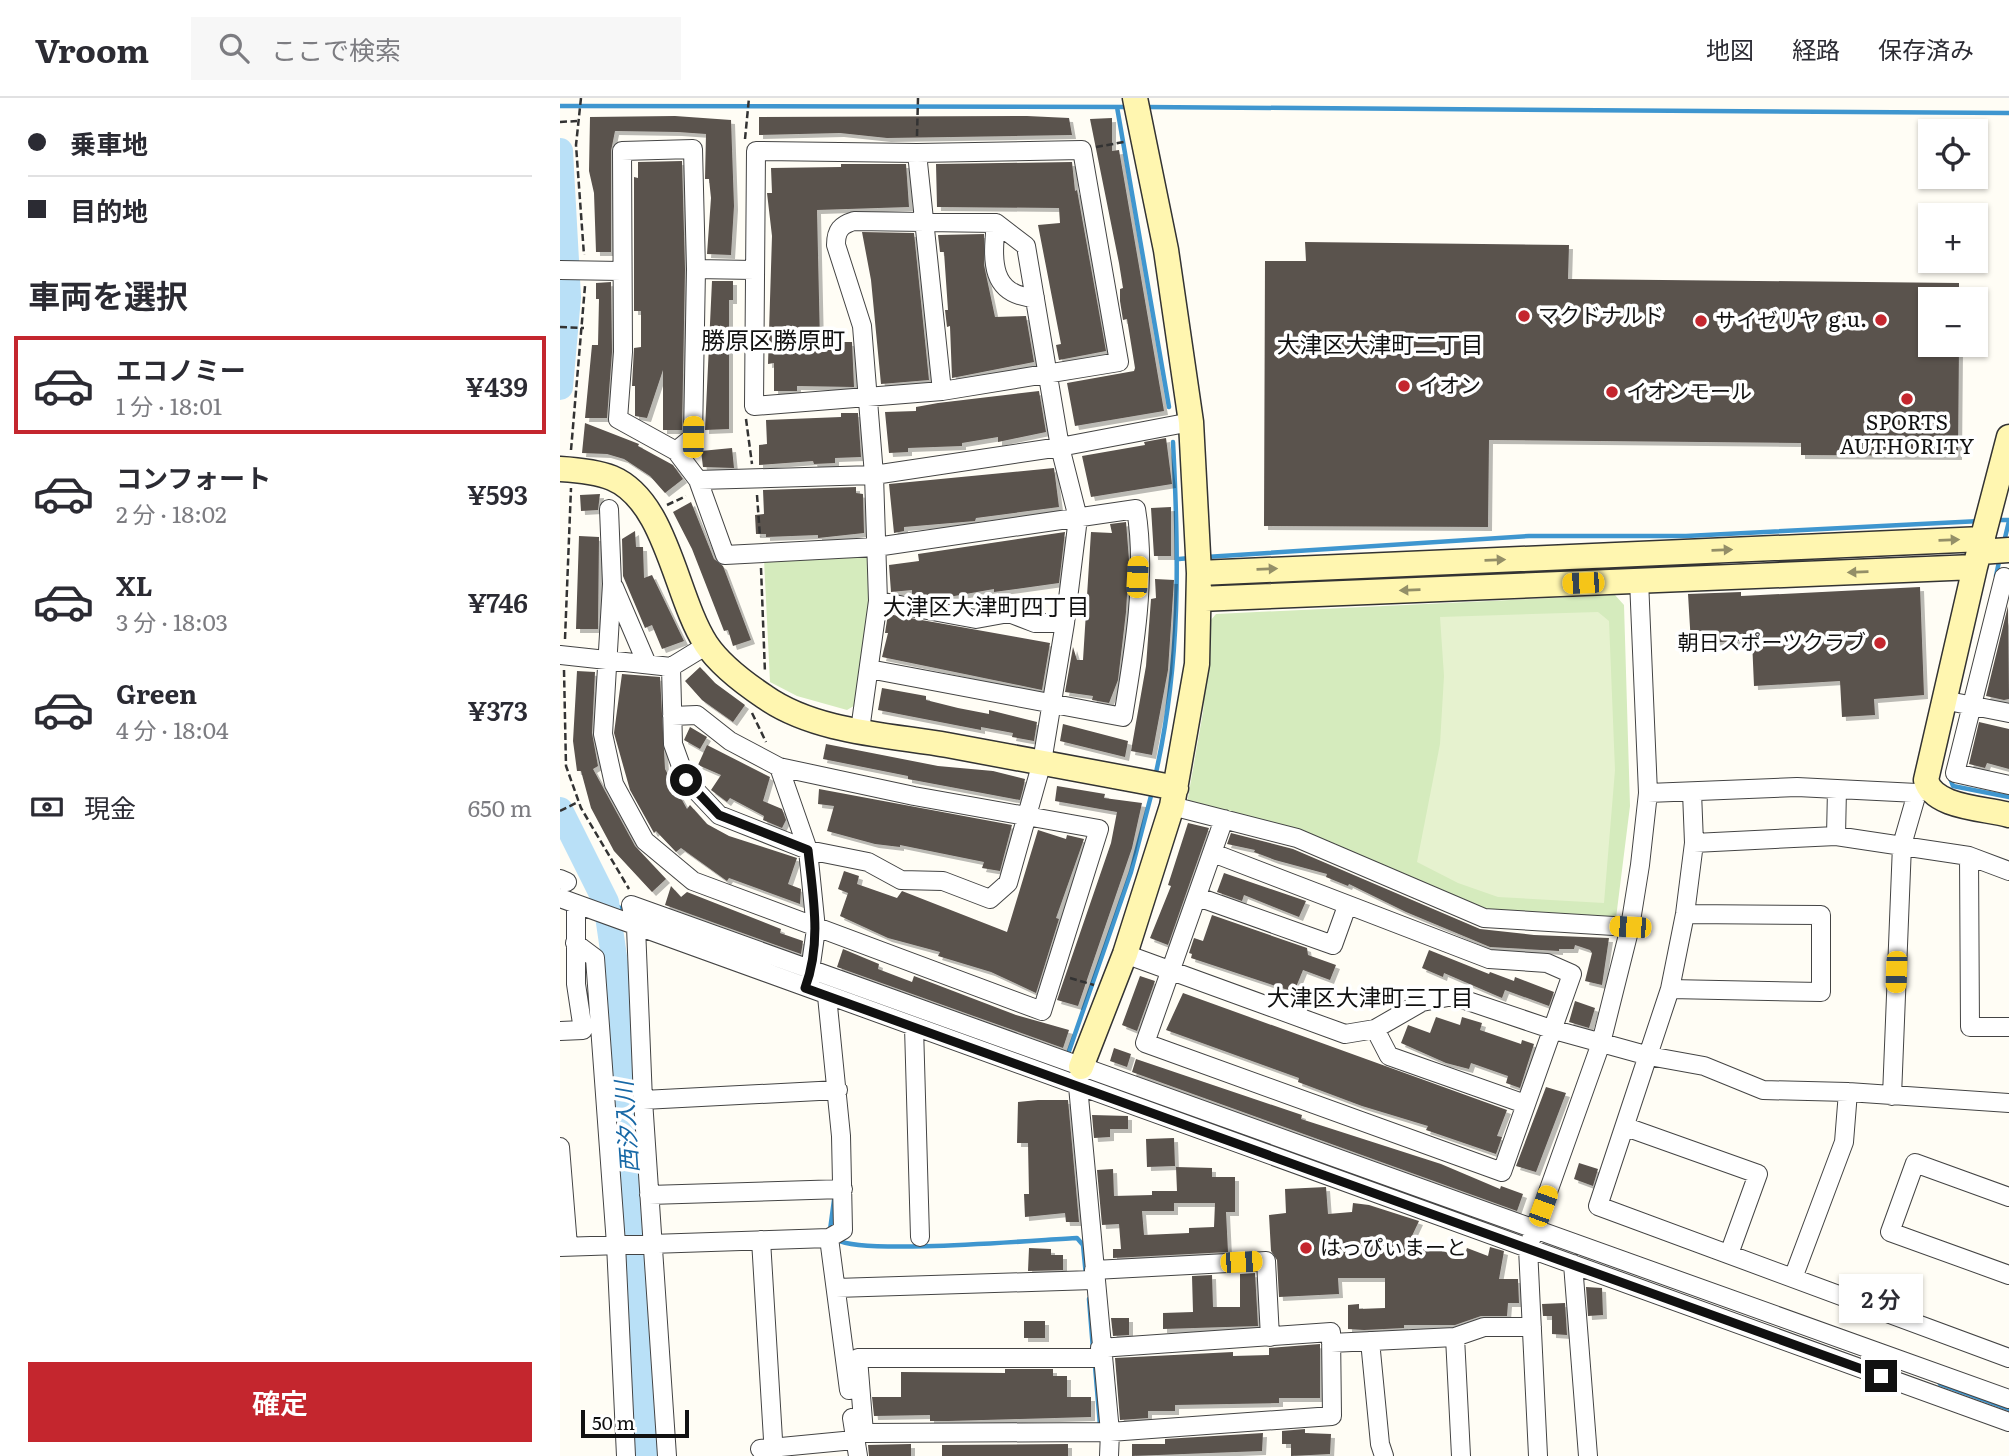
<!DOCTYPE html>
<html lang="ja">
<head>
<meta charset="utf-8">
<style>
	body { margin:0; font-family:Literata,"Noto Sans JP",serif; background:#f7f7f7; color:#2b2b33; height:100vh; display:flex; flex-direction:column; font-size:26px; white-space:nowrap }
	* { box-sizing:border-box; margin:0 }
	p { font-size:23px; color:#7c7c81 }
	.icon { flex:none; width:38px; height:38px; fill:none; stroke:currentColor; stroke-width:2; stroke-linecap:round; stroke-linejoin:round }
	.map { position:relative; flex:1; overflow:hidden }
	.side { display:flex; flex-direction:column; background:#fff; width:560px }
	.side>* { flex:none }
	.guide { display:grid; align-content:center; height:154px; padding:0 28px; background:#fff }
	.fabs { position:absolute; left:1358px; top:21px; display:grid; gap:14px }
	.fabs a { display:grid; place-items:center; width:70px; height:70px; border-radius:0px; background:#fff; box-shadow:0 2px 5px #0004; font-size:35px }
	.scale { position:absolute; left:21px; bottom:18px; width:108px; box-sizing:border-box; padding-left:7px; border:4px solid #111; border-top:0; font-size:19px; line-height:24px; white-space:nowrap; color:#111; -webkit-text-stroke:5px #fff; paint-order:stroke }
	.end { position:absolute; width:32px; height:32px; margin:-16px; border:9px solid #111; background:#fff; box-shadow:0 0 0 4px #fff }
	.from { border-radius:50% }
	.bubble { position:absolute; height:49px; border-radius:0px; background:#fff; box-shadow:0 2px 5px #0004; font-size:23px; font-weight:600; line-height:49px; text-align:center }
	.car { position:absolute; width:21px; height:42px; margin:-21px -10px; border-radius:9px; box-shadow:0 0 5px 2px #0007; background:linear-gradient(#f5c518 24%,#345 0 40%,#f5c518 0 76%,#345 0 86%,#f5c518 0) }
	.guide b { display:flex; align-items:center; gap:24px; height:66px; font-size:26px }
	.guide b+b { border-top:2px solid #e1e1e2 }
	.guide i { width:18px; height:18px; background:#2b2b33 }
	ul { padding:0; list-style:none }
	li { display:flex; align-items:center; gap:21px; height:98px; margin:0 14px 10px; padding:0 14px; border:4px solid transparent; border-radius:0px }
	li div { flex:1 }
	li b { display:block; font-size:26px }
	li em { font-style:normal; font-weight:600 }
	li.on { border-color:#c4262e }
	li>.icon { width:63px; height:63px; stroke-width:1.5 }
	h2 { padding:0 28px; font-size:32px; line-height:84px }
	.pay { display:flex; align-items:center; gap:18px; height:77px; padding:0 28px; font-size:26px }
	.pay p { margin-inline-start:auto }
	.cta { display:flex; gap:14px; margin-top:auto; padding:14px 28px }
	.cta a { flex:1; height:80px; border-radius:0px; background:#c4262e; color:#fff; font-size:28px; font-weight:600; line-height:80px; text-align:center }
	header { display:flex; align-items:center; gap:42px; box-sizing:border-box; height:98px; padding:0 35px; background:#fff; border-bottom:2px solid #e1e1e2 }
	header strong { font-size:33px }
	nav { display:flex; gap:38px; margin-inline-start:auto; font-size:24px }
	.search { width:490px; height:63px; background:#f7f7f7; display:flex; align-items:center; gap:18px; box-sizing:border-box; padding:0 24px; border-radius:0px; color:#7c7c81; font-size:26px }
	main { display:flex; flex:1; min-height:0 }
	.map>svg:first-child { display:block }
</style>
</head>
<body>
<header>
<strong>Vroom</strong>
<div class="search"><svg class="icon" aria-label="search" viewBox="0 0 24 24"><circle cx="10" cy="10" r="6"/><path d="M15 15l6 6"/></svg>ここで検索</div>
<nav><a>地図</a><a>経路</a><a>保存済み</a></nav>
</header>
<main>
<section class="side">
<div class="guide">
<b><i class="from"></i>乗車地</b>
<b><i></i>目的地</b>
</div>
<h2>車両を選択</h2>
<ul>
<li class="on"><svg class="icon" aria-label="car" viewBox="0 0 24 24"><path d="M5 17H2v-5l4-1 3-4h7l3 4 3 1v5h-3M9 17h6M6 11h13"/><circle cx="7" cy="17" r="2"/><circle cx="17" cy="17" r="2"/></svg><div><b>エコノミー</b><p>1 分 · 18:01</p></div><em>¥439</em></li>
<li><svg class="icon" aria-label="car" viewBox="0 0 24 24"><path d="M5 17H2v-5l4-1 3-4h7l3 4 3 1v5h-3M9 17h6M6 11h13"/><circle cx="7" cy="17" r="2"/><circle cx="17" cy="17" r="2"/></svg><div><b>コンフォート</b><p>2 分 · 18:02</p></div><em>¥593</em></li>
<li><svg class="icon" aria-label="car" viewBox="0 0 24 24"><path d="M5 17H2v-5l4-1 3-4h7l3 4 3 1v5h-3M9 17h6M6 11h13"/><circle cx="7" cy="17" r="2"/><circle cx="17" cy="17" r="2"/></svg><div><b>XL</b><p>3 分 · 18:03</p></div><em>¥746</em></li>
<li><svg class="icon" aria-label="car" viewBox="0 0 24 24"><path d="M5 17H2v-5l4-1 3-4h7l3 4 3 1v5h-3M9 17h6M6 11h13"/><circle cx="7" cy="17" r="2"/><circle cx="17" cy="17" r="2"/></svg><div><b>Green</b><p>4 分 · 18:04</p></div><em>¥373</em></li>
</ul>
<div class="pay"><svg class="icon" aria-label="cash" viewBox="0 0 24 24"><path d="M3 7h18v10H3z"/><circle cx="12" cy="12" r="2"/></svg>現金<p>650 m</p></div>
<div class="cta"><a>確定</a></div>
</section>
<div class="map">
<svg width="1449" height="1358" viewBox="0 0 1449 1358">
	<defs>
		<filter id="shadow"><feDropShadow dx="4" dy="4" stdDeviation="0" flood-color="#0004"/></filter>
	</defs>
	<rect width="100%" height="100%" fill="#fffdf5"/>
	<path fill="#d5ebbd" d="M304,454L311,462L304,570L297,606L287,612L237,598L210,584L204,461Z
		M1055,497L1064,507L1070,708L1056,820L936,814L897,804L627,705L643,614L651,522L656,516Z"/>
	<path fill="#e6f2cf" d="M1038,514L1049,523L1055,672L1044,805L938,799L898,785L857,764L880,646L884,578L880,519Z"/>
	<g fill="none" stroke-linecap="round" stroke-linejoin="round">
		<path stroke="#3f96cf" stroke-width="4.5" d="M0,8L570,9
			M557,9L609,309
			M585,9L1449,15
			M1436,422H1449
			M1444,444L1449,423
			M646,459L969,438H1126L1420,423
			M619,461L630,460
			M1436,478L1440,459
			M595,679C621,566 619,458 613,344
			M1390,680L1393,688L1449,699
			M46,804L68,813
			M507,959L571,774L592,694
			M270,1132L274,1102
			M277,1142C304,1157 476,1142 517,1140L523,1147L526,1178
			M529,1201L533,1251
			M535,1268L540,1327
			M1380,1286L1449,1311"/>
		<path stroke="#b9e0f7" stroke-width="26" d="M0,53L8,199L0,289
			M0,712L46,804L58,886L88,1358"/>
	</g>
	<path fill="#5a524d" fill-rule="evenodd" filter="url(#shadow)" d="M115,18L171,22L174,108L171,157L147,156L151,100L149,81H145L146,36L118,34L55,33L51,53V154H36L34,95L29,73L30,19Z
		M467,18L509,20L512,37L327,40L280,35L199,37V19Z
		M552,20V53L559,52L604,313L515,328L507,285L574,273L575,270L567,221L563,222L560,203V191L563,190L559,165L530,21Z
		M122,63L125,171L122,332H103V272L87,320L75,318V288H72L74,250L81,249V213H74V79L78,80V64Z
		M512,64L515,93L517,92L546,253L499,262L496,247L501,246L478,127L500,125L499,110L377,109L376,66Z
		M281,66H346L349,109L257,112L260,244H292L294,289L237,288V293H214V265L208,266L212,138L207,95H212L211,70L281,69Z
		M302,134L354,135L369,282L321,286L311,182Z
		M424,136V167L435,219L466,218L474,264L392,280L390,228L387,229L385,212H388L384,154H380L378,137Z
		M745,144L1009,147L1008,181L1399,185V201H1370V247H1399L1398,358L1241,357V345L929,342L928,429L704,428L705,163H746Z
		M152,183H173V202H169V331L145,332Z
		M51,184L52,254L47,320H25L32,247H38L39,201H36V185Z
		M479,293L486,334L438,344V339L402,345V348L348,350V354L329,355L325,314L356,313V309L378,305Z
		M281,315H298L301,359L275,360V365L254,366L253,363L199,367V347L207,346L206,322L281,319Z
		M25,325L79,346L78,348L113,367L123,381L105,395L90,378L64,361L47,356L22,355Z
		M606,340L612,386L531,399L522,358L585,347L584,344Z
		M172,350L174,370L143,369L141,353Z
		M494,370L499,409L416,420L415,423L344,429V433L334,435L329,386Z
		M296,389V395L303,396L304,435L258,440V437L206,439V436H196L195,417L204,416L203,392Z
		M40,396L38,412L21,413L20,397Z
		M131,404L154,461L163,468L191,542L173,548L168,532L164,533L132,451L113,414Z
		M611,409V458H594L591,410Z
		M566,424L569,462L566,514L558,582L549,605L532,602L533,598L505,594L513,549L517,562H523L531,434L552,435L550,426Z
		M75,433L76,449H83L84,480L92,477L124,543L102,551L92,527L85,530L63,478L62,441Z
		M505,434L499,485L434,494V491L383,500L352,498V492L331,494L329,467L359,463L358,456Z
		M19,438L39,439L38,531H16Z
		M595,481L614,482L608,572L592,657L571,653L586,568L591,501L596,500Z
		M1360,489L1364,597L1314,601L1315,617L1282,619L1280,583L1194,588L1192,542L1131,546L1128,496L1181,494V498Z
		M1448,508L1449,601L1444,602L1426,598Z
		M328,516L490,545L482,592L322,559L328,535H325Z
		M140,569L155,585L185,607L173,624L142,602L125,583Z
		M17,573L35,574L32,635L38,668L33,671L75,748L106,781L92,794L54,753L31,710L21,673H17L13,643Z
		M62,576L100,579L105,671L127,711L130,707L147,726L169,738L237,760L228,786L241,791L240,806L169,780L167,783L121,750L116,754L96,733L94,735L70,692L54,635Z
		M322,590L366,598V602L398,610L429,616V612L477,624L474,643L452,639L453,635L421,629V632L318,612Z
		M1419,624L1449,631V671L1427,665L1425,670L1409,666Z
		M503,626L568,643L565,659L500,643Z
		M130,629L147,639L140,651L124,642Z
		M266,646L378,668L433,673L465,681L463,691L460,702L348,681V678L263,661Z
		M147,647L210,679L203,703L222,711L226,722L222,730L203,722L204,718L170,700L167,704L151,692L161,677L138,667Z
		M497,688L545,696L544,700L582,705L572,750L518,908L497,902L551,745L557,714L495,703Z
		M259,691L452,727L440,773L422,770L424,764L340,747V749L315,746L267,733L274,708L258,706Z
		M628,725L649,730L608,847L590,840L611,788L608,787Z
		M478,732L506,741L507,737L524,741L496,820L499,821L476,895L431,874L378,858L380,854L328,840L280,818L288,795L278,791L284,773L299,778L297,786L337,800L342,793L447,834Z
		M671,735L733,751L920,831L974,837L1049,840L1042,887L1025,883L1032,855L1030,852L1015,847L1014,851H999V853L930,849L846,814L789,786L788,788L766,779L767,776L715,762L694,754L695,752L667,746Z
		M664,775L746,803L739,819L684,797L682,803L657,794Z
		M111,788L121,799L127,794L221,831L220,835L243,843L241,856L105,807Z
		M652,817L747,850L748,857L776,867L770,882L743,872L734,894L631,860L632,856L629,855L634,840L643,843Z
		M283,851L319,866L318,871L352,884L354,878L456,917L509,932L503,950L277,869Z
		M869,852L929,876L930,874L954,883L955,879L994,894L989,908L945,892L942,900L884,875L883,879L862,870Z
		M580,878L595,883L577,933L562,927Z
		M623,895L947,1012L937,1038L942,1039L936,1056L866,1032L868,1028L802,1008L738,984L739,980L606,932Z
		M1015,903L1035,910L1029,930L1009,924Z
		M876,919L900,927L902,919L922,925L920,932L961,946L962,942L974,946L960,990L946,985L948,978L911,965L909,971L886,965L841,945L848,927L870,935Z
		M554,950L571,956L567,969L550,963Z
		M576,961L742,1017L741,1021L881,1066L940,1091L941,1088L963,1096L957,1113L572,974Z
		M986,989L1006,995L976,1074L956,1068Z
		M478,1002H508L519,1124H506L505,1115L465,1119L464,1096H469L468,1045H457L458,1004Z
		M532,1017L568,1018V1031H550V1039L534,1040Z
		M614,1040L615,1068L587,1069L586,1041Z
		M1019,1065L1038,1071L1033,1088L1014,1081Z
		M616,1069L652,1070V1079H675V1114H666L668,1154L553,1160V1151H561L559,1126L542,1127L537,1072L553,1071L554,1098L592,1097V1093H617ZM614,1105H655L654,1129L629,1130V1135L584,1137L582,1113H614Z
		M766,1089L768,1116L792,1114L793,1105L809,1107L859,1123L851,1140L903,1161L907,1150L928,1158L930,1149L944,1153L939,1181H958L959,1205H948L947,1218H921L895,1227H844V1230L804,1232L788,1231V1207L799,1206V1211L825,1210V1180H778L779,1196L719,1199L717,1162L711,1153L709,1117L726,1115L725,1091Z
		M469,1150L491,1151V1157H503V1172L468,1173Z
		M695,1175L698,1228L603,1231V1215L633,1214L632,1178L652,1177L653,1209H680V1176Z
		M1026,1189L1042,1190L1043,1217L1028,1218Z
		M1005,1205L1007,1237L992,1236V1218H983L982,1206Z
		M551,1220H569V1237L553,1238Z
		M464,1223H485V1240H464Z
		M760,1246V1300H719V1305L615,1307V1313H588V1320L560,1322L555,1260L673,1254V1258L709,1257V1250Z
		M445,1271H493V1278H507V1299H531V1319L388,1323H370V1317L314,1318L312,1299H341V1274L445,1275Z
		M745,1331V1335L771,1336L770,1356L731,1358V1346H722V1333Z
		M703,1335L702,1353L572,1358V1346H605V1341Z
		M351,1346V1358H309L308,1347Z
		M508,1346V1358H382V1347Z"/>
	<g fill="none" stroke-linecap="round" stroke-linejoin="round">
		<defs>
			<path id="street" d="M522,52L559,264L382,293L194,308L196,53L357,55Z
				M357,55L382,293
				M436,125C432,163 430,197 475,200
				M136,171L194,172
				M0,172L61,173
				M116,353L133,339L136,171L133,51L62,53L63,254L58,321L116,353L138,382L165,457L316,449L576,411C587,476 574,554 563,619L309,571
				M138,382L314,377L500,349L631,324
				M49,411L52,486L43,636L54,686L85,743L133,783L482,913L539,731L354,698L219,669L170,643L137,617L112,618
				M1444,479L1395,675L1449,687
				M54,489L87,566
				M318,503L416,521L449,515L475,525H505
				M147,547L111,569L113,646L126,682L159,717L248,752L308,764L341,782L383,783L430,801L448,785L482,664L505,525L518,420L500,349L466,148L436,125L294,123C281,127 276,132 276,147L302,228L314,377L318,503L300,632
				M0,557L111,569
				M1383,602L1449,615
				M219,669L248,752L256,831L249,880
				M1132,694L1134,745
				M1088,695L1237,689L1357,695L1368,692
				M612,708L737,740L924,820L1070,829
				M1276,738L1277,691
				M653,755L929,861L987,865L1012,876L942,1074L585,945L664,721
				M1409,758L1410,929H1449
				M1449,773L1409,758L1276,738L1134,745L1125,816L1110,891L1038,1108L1449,1260
				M0,781L7,784
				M638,799L773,847L787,808
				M0,800L1449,1324
				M15,845L35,860L56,1146L66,1358
				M565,856L785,936L815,931L862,904L893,898L991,931L1089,958L1144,968L1203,992L1288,994L1449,1005
				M1110,891L1261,894V817L1125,816
				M354,929L360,1139
				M815,931L829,958L965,1006
				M0,933L23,932L16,886V806
				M519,978L518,988L550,1334L549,1358
				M1332,998L1342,747L1357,695
				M83,1002L278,992
				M1066,1029L1198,1076L1169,1156
				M0,1049L8,1148
				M89,1097L283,1091
				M1449,1099L1355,1065L1330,1134L1449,1177
				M269,1140L289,1292
				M201,1142L214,1358
				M0,1149L269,1140L283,1132L281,1038L267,898
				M1013,1166L1028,1358
				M534,1172L706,1163L710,1239
				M1233,1180L1284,1044L1288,994
				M276,1190L533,1182
				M895,1239L901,1358
				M810,1243L820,1346L824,1358
				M771,1245L895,1239L924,1229H972
				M540,1250L771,1234L772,1318L550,1334L304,1335L298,1260H541
				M292,1320L298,1358
				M200,1351L294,1342
				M107,1358L83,1002L76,829L71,807L1449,1301
				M978,1358L968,1150L1041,945L1070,829L1080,767L1088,695L1079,482"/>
			<path id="secondary" d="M1449,339L1415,469L1366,682C1373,710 1425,710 1449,717
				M0,371C17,372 37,374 52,380C107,403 115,498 146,546C160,567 184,585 205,599C255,634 328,637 387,647C464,661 540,675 616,690
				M1420,454L1449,452
				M639,475L1423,441
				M639,501L1415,469
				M521,969L565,856L612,708L637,566L639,475L631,324L606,152L575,0"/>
		</defs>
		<use href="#street" stroke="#444" stroke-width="20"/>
		<use href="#secondary" stroke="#333" stroke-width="27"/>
		<path stroke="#333" stroke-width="2.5" stroke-dasharray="7 3.5" stroke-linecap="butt" d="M21,0L16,47L24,157
			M0,24L17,23
			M357,38L358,0
			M185,41L189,0
			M536,49L564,44
			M0,229L24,230
			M186,321L192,366
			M11,352L25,188
			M197,397L200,439
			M107,407L126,398
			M201,470L205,575
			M5,541L11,390
			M4,572L6,668L21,710L69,791
			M192,615L206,644
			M0,713L18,704
			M510,880L534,887"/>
		<use href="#street" stroke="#fff" stroke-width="18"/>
		<use href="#secondary" stroke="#fff6b0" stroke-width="24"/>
	</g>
	<defs><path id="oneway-solid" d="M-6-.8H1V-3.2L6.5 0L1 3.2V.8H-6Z" transform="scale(1.75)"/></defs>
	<g fill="#948f68">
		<use href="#oneway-solid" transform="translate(1389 442) rotate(-2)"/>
		<use href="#oneway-solid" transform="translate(1162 452) rotate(-2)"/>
		<use href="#oneway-solid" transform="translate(935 462) rotate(-2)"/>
		<use href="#oneway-solid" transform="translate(707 471) rotate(-2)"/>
		<use href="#oneway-solid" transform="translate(1298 474) rotate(178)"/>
		<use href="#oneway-solid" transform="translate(850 492) rotate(178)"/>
	</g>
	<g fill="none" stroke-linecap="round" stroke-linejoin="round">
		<path stroke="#111" stroke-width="9" d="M126,682L159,717L248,752C253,798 262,845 245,890L1321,1278"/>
	</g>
	<g fill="#c4262e" stroke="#fff" stroke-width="2.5">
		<circle cx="964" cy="218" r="7"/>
		<circle cx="1321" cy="222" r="7"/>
		<circle cx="1141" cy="223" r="7"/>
		<circle cx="844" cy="288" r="7"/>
		<circle cx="1052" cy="294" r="7"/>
		<circle cx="1347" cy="301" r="7"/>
		<circle cx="1320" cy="545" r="7"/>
		<circle cx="746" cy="1150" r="7"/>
	</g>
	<g text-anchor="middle" stroke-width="7" stroke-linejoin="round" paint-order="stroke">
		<g font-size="21" fill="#111" stroke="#fff" text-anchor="start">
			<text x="978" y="225">マクドナルド</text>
			<text x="1307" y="229" text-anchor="end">g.u.</text>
			<text x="1155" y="230">サイゼリヤ</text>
			<text x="858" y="295">イオン</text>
			<text x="1066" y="301">イオンモール</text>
			<text x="1347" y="332" text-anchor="middle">SPORTS<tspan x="1347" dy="24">AUTHORITY</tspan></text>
			<text x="1306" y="552" text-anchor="end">朝日スポーツクラブ</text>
			<text x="760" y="1157">はっぴぃまーと</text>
		</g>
		<g font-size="23" fill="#111" stroke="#fff">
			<text x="820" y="255">大津区大津町二丁目</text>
			<text x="426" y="517">大津区大津町四丁目</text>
			<text x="810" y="908">大津区大津町三丁目</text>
		</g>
		<g font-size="23" font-style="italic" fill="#1768a6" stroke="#fff">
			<text transform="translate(67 1029) rotate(-94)" y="8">西汐入川</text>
		</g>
		<g font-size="24" fill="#111" stroke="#fff">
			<text x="213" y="251">勝原区勝原町</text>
		</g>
	</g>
</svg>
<div class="fabs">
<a><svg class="icon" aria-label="locate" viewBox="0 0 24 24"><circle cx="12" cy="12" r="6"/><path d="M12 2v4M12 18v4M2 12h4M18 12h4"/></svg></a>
<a>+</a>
<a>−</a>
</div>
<div class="scale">50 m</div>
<i class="end from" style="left:126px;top:682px"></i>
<i class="end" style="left:1321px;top:1278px"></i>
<div class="bubble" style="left:1279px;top:1176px;width:84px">2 分</div>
<i class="car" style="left:133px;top:339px;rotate:1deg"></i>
<i class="car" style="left:577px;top:479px;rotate:3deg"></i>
<i class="car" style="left:1023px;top:485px;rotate:268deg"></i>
<i class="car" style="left:1070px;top:829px;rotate:273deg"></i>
<i class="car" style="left:1336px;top:874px;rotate:182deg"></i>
<i class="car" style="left:983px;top:1108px;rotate:20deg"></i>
<i class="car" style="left:681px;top:1164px;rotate:87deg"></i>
</div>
</main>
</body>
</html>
